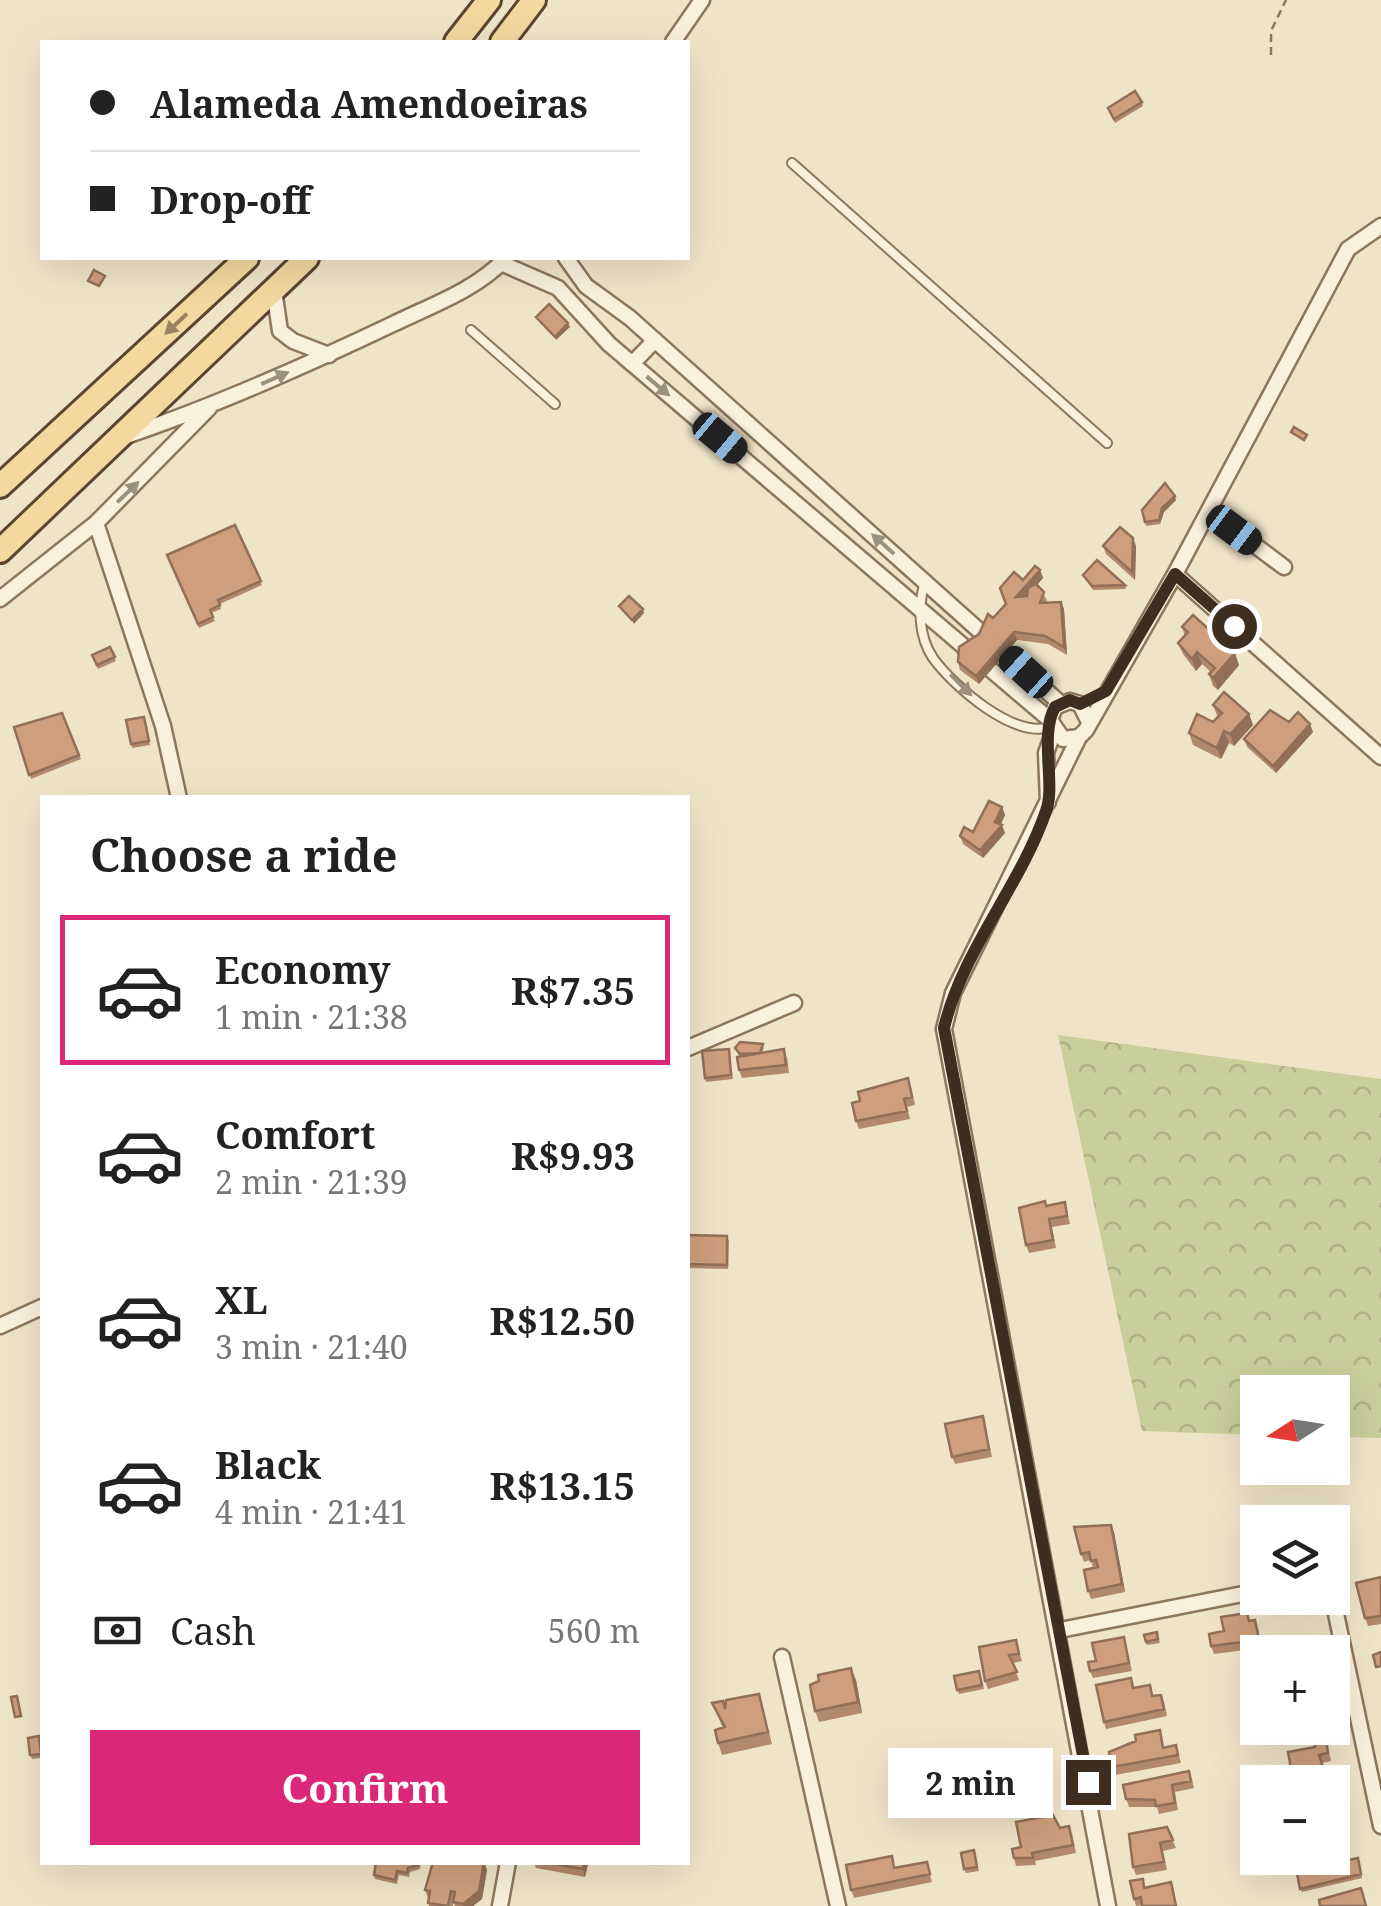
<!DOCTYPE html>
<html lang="en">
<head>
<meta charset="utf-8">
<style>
	body { margin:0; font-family:"Noto Serif",serif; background:#f6f6f6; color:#222; height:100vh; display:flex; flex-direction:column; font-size:38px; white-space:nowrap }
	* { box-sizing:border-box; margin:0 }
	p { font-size:32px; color:#767676 }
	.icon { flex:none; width:55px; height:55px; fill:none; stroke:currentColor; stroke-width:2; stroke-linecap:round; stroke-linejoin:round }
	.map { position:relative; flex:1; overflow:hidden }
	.details { position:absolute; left:40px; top:795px; width:650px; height:1070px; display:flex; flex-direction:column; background:#fff; border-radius:0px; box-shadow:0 10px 40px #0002 }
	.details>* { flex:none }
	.top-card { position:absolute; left:40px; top:40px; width:650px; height:220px; border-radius:0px; box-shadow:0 10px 40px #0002; display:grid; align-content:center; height:220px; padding:0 50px; background:#fff }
	.needle { width:65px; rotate:258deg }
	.tools { position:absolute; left:1240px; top:1375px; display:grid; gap:20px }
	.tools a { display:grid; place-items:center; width:110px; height:110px; border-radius:0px; background:#fff; box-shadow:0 10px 40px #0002; font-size:50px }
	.end { position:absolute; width:45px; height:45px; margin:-22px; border:12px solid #3d2e20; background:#fff; box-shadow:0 0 0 5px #fff }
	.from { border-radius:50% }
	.bubble { position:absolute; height:70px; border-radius:0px; background:#fff; box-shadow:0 10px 40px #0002; font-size:32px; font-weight:700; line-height:70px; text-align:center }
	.car { position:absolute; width:30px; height:60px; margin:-30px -15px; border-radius:12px; box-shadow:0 0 8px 2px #0007; background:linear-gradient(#222 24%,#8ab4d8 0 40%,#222 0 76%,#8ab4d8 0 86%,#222 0) }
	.top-card b { display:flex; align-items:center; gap:35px; height:95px; font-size:38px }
	.top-card b+b { border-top:2px solid #e0e0e0 }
	.top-card i { width:25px; height:25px; background:#222 }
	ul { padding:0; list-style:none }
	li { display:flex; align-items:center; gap:30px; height:150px; margin:0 20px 15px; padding:0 30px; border:5px solid transparent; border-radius:0px }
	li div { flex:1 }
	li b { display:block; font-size:38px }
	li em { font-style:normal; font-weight:700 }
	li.current { border-color:#db2777 }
	li>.icon { width:90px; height:90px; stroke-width:1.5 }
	h2 { padding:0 50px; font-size:45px; line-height:120px }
	.pay { display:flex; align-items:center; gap:25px; height:110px; padding:0 50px; font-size:38px }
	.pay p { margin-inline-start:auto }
	.cta { display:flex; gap:20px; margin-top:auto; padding:20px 50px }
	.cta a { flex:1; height:115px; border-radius:0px; background:#db2777; color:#fff; font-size:40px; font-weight:700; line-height:115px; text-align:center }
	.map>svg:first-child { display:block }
</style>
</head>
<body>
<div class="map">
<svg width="1381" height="1906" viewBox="0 0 1381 1906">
	<defs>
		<pattern id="forest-crowns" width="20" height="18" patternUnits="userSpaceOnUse" patternTransform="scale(2.5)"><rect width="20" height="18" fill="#c9cf9b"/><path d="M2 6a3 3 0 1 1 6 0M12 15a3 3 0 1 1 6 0" fill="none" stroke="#aeb285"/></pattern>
	</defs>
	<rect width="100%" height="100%" fill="#f0e4c8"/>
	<path fill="url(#forest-crowns)" d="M1058,1035L1381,1079V1438L1333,1437L1332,1392H1258L1257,1435L1142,1431Z"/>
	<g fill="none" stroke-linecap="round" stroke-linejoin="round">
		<defs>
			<path id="service" d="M792,163L1107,443
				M471,330L555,404
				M925,581C918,605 918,636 933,658C954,687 1014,739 1051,727"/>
			<path id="minor" d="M673,42L702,0
				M566,258L586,286L630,318L1060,703
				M501,263L558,288L609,344L1050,720
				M274,290L280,331L293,341L329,355
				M632,364L655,340
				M129,435C220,404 307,365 393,324C432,305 476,290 506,258
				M1209,511L1284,567
				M96,523L163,726L179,798
				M1175,574L1381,757
				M0,599L96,523L209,408
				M1089,722L1080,704L1070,701L1055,707L1050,720L1063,739L1079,737L1086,730L1175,574L1348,249L1381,226
				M1079,737L953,993L944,1029L1108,1906
				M1048,802L1046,753L1054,731
				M688,1048L794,1003
				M0,1326L42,1307
				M1332,1595L1381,1826
				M1060,1630L1258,1591
				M782,1657L838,1906
				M500,1906L508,1862"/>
			<path id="primary" d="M456,42L489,0
				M502,42L534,0
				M0,486L247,258
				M0,551L307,258"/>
		</defs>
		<use href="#service" stroke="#8d765c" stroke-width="12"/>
		<use href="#minor" stroke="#8d765c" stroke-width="19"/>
		<use href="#primary" stroke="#5b4430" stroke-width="28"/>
		<path stroke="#8d765c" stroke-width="2.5" stroke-dasharray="8 5" stroke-linecap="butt" d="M1271,55V31L1286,0"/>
		<use href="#service" stroke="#faf1dc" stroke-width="8"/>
		<use href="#minor" stroke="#faf1dc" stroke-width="14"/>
		<use href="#primary" stroke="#f3d9a0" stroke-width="22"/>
	</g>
	<path fill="#b2896c" d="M1142,102L1143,106L1115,123L1109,112Z
		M1176,500L1164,512L1160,524L1146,526L1142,510Z
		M235,525L262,585L220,604L221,609L211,613L215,621L199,628L167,555Z
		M1103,546H1136L1135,580L1106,554Z
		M1040,570L1043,578L1037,585L1047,600L1046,602H1061L1064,609L1067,655L1048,644L1017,640L979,684L960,670L958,662L1023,580Z
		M1083,575L1125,585L1126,589L1093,590Z
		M1182,627L1239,665L1218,690L1213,686L1209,674L1211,672L1202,664L1196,671L1183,654L1178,643L1185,636Z
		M110,647L116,661L98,669L92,655Z
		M1213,705L1249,714L1253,725L1234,746L1229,743L1221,759L1193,745L1189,733L1213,722L1218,718Z
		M62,713L81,759L31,779L14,727Z
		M145,721L150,745L132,748L131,744Z
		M1289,722L1313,732L1276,773L1247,747L1244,739Z
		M1002,807L1005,815L1001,824L1005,833L983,858L963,844L960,836L973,832Z
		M764,1047L762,1053L787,1057L789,1073L742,1078L739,1070L740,1057L735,1048Z
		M729,1049L733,1079L706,1082L705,1078Z
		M911,1086L915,1105L907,1107L910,1119L859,1129L856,1121L860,1101Z
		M1065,1202L1070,1224L1052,1227L1056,1248L1029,1253L1026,1245L1046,1206Z
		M688,1235L729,1240L728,1269L688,1268Z
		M983,1416L992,1457L955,1464L952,1457Z
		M1114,1532L1125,1592L1091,1599L1088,1591L1093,1568L1091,1560L1084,1562L1081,1554Z
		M1381,1577V1624L1368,1626L1365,1618Z
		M1258,1628L1261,1648L1214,1654L1211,1646L1224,1631Z
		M1157,1632L1160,1643L1147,1645L1144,1635Z
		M1124,1637L1132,1671L1093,1678L1090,1671L1096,1661Z
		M1016,1640L1022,1661L1013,1663L1019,1680L988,1689L985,1681Z
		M979,1671L984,1689L959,1694L957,1690Z
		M856,1680L862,1713L819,1722L815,1711Z
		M1134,1688L1164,1702L1167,1716L1106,1729L1104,1722Z
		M759,1694L772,1744L722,1755L718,1743L723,1728L712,1703L725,1707Z
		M1160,1730L1164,1747L1176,1745L1181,1763L1115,1775L1112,1767Z
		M39,1736L42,1758L32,1759L30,1755Z
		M1326,1739L1331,1761L1322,1763L1328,1781L1317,1782H1295L1293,1779L1315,1747Z
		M1192,1779L1194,1788L1175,1792L1178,1810L1159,1814L1157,1807H1129L1126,1799Z
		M1332,1788L1343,1795L1346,1809L1332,1811Z
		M1339,1811L1345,1834L1332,1836V1812Z
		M1167,1827L1176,1848L1163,1851L1167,1870L1136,1875L1133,1867Z
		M1060,1828L1072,1834L1076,1853L1035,1861L1036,1865L1016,1866L1014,1858L1021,1847Z
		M974,1850L979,1871L966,1873L964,1869Z
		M421,1862L420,1869L410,1872L409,1877L399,1875L397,1884L375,1879L374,1875Z
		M484,1862L487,1870L482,1899L473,1906H455L453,1903V1906H429L428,1898L425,1890Z
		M534,1862H587L588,1864L585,1877L536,1868Z
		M927,1862L932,1882L854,1898L851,1890L895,1868Z
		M1359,1862L1362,1878L1302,1892L1300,1889L1320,1866Z
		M1171,1882L1174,1890L1142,1905L1136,1906L1134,1899L1146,1888Z"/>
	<path fill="#916f58" d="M568,323L570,327L556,340L555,337Z
		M1175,496L1176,500L1164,512L1160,524L1159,520L1162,508Z
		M1133,538L1136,546L1135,580L1132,572Z
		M1040,570L1043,578L1019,605L1016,597Z
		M1061,602L1064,609L1067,655L1064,647Z
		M643,609L644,613L634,624L632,620Z
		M1014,632L1017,640L979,684L976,676Z
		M1197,652L1202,664L1196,671L1192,659Z
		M1235,653L1239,665L1218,690L1213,678Z
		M1249,714L1253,725L1234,746L1230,734Z
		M1310,724L1313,732L1276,773L1273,766Z
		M1224,731L1229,743L1221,759L1217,748Z
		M1002,807L1005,815L998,830L995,822Z
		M1002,825L1005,833L983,858L980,850Z
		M1111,1525L1114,1532L1125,1592L1122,1584Z
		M851,1668L856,1680L862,1713L858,1702Z
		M484,1862L487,1870L482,1899L473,1906H464L463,1904Z
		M584,1862L588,1864L585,1877L583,1869Z"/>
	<path fill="#cf9f7d" stroke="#916f58" stroke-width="2.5" d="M1135,91L1142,102L1114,119L1108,108Z
		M94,270L105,276L99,286L88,281Z
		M549,304L568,323L555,337L536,317Z
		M1294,427L1307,435L1304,440L1291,432Z
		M1165,483L1175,496L1162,508L1159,520L1145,522L1142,510Z
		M235,525L261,581L218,600L220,605L210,610L213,617L198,624L167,555Z
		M1120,527L1133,538L1132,572L1103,546Z
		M1097,560L1125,585L1092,586L1083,575Z
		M1035,566L1040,570L1016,597L1027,596L1028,588L1036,584L1044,592L1040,603L1061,602L1064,647L1045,636L1014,632L976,676L958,662L959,647L979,634L988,614L993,618L1006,604L1000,588L1014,572L1023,580Z
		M629,596L643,609L632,620L619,606Z
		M1193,615L1235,653L1213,678L1209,674L1215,668L1197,652L1192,659L1178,643L1188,632L1182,627Z
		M110,647L115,657L97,665L92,655Z
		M1224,692L1249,714L1230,734L1224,731L1217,748L1189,733L1197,714L1213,722L1222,713L1213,705Z
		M1270,710L1289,722L1298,712L1310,724L1273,766L1244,739Z
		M62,713L79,755L29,775L14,727Z
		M144,717L149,741L131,744L126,720Z
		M989,801L1002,807L995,822L1002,825L980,850L960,836L964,827L973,832Z
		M740,1042L763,1044L760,1053L740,1054L735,1048Z
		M729,1049L731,1075L705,1078L702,1051Z
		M784,1049L786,1065L739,1070L737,1057Z
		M908,1078L912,1097L904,1099L907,1111L856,1121L852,1103L860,1101L858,1092Z
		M1045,1201L1046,1206L1065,1202L1067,1216L1049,1219L1053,1240L1026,1245L1019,1208Z
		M688,1235L727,1236V1265L688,1264Z
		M983,1416L989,1449L952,1457L945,1424Z
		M1111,1525L1122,1584L1088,1591L1084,1570L1098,1567L1096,1560L1091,1561L1089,1552L1081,1554L1074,1527Z
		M1381,1577V1616L1365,1618L1356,1583Z
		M1247,1613L1249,1621L1255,1620L1259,1640L1211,1646L1209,1634L1224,1631L1221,1617Z
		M1157,1632L1158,1639L1146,1642L1144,1635Z
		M1124,1637L1129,1663L1090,1671L1088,1662L1096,1661L1092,1643Z
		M1016,1640L1019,1654L1009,1655L1017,1672L985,1681L979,1647Z
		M1312,1642L1316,1652H1288L1287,1647Z
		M1381,1652V1666L1376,1667L1373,1655Z
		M851,1668L858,1702L815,1711L810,1685L819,1681L818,1675Z
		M979,1671L982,1685L957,1690L954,1676Z
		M1131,1678L1133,1688L1150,1685L1152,1696L1161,1695L1164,1709L1104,1722L1096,1685Z
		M759,1694L768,1732L718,1743L715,1730L725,1727L712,1703L723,1701L725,1709L726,1700Z
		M17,1696L21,1716L15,1717L11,1697Z
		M1160,1730L1163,1748L1176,1745L1178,1755L1112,1767L1109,1752L1136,1741L1135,1735Z
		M39,1736L41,1754L30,1755L28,1738Z
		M1326,1739L1328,1753L1319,1755L1325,1773L1293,1779L1288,1752L1315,1747L1314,1741Z
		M1189,1771L1191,1781L1172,1785L1175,1803L1156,1806L1155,1800L1126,1799L1123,1785Z
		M1340,1787L1343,1801L1332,1803V1788Z
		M1339,1811L1342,1826L1332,1828V1812Z
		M1053,1815L1060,1828L1069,1826L1073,1845L1032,1853L1033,1858H1014L1012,1849L1021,1847L1016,1822Z
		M1167,1827L1173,1840L1160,1843L1164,1862L1133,1867L1129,1834Z
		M974,1850L977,1867L964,1869L961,1853Z
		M892,1856L894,1868L927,1862L930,1874L851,1890L846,1865Z
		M1294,1858H1318L1320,1866L1358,1858L1361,1874L1300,1889Z
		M376,1862H419L418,1865L408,1868L407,1873L397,1871L395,1880L374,1875Z
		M433,1862H484L479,1891L463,1904L453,1902L455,1892L451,1891L448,1906L428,1903L430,1891L425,1890Z
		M545,1862H584L583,1869Z
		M1143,1879L1144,1888L1171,1882L1176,1906H1142L1141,1897L1134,1899L1130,1881Z
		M1361,1888L1366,1906H1320L1319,1900Z"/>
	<defs><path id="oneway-solid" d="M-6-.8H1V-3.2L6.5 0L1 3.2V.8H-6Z" transform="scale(2.5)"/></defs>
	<use fill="#988460" href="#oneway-solid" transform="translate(176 324) rotate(137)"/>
	<g fill="#9c907e">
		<use href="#oneway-solid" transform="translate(275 378) rotate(-24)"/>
		<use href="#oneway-solid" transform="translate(658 386) rotate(40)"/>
		<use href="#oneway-solid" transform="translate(128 492) rotate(-44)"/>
		<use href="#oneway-solid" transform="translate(883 544) rotate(-138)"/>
		<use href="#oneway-solid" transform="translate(961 685) rotate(45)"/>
	</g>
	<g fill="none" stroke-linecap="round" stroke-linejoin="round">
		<path stroke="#3d2e20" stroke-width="12" d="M1088,1782L944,1028C963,949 1020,887 1046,811C1056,785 1039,735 1055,707L1070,700L1080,704L1106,691L1175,574L1234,626"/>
	</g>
</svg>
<div class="tools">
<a><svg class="needle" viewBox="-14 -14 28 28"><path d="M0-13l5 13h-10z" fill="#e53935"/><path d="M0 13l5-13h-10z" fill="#767676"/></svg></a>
<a><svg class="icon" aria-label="layers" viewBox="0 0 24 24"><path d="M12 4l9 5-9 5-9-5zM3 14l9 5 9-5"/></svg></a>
<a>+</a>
<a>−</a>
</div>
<i class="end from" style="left:1234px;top:626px"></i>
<i class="end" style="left:1088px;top:1782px"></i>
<div class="bubble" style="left:888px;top:1748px;width:165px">2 min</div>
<i class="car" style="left:720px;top:438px;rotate:130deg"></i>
<i class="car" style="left:1234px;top:530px;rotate:127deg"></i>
<i class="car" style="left:1026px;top:672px;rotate:312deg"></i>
<div class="top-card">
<b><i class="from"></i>Alameda Amendoeiras</b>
<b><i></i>Drop-off</b>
</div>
<section class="details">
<h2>Choose a ride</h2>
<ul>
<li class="current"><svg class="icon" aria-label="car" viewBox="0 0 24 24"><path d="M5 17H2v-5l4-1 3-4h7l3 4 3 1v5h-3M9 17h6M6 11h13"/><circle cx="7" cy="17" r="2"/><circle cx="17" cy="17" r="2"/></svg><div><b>Economy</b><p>1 min · 21:38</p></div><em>R$7.35</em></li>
<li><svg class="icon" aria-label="car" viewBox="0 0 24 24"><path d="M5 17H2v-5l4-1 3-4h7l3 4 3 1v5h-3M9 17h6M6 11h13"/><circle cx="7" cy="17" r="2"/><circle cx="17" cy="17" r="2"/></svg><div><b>Comfort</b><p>2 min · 21:39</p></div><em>R$9.93</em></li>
<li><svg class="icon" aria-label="car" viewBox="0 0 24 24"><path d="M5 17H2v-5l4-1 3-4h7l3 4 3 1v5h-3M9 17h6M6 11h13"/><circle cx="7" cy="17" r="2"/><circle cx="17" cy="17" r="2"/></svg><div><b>XL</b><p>3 min · 21:40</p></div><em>R$12.50</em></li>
<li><svg class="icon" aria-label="car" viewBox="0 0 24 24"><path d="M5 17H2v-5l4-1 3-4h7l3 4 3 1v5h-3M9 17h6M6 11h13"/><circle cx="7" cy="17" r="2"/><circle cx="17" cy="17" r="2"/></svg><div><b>Black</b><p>4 min · 21:41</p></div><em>R$13.15</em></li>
</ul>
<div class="pay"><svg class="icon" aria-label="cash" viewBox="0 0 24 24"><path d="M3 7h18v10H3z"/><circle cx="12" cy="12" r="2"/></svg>Cash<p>560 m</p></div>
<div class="cta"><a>Confirm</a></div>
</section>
</div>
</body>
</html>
